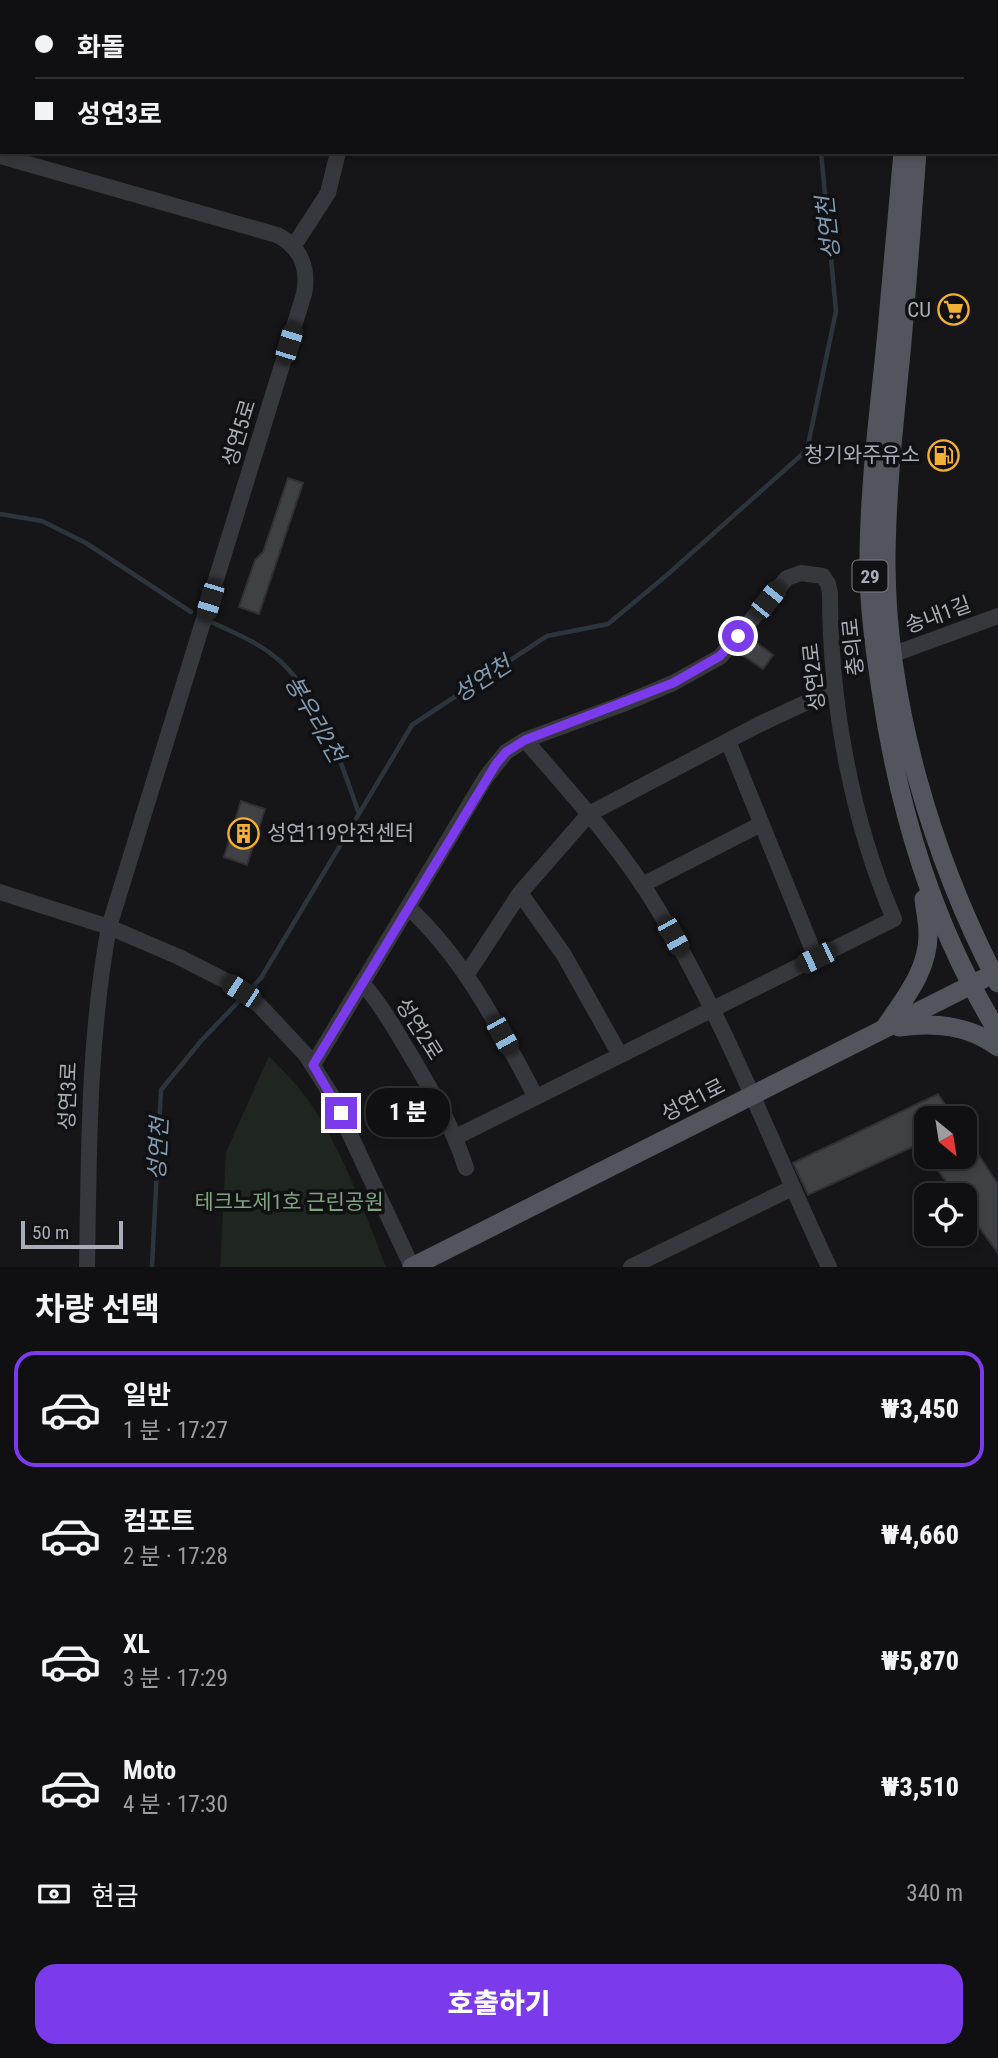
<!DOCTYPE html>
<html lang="ko">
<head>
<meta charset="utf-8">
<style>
	body { margin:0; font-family:"Roboto Condensed","Noto Sans KR",sans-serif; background:#19191b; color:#f1f3f6; height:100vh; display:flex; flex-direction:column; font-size:26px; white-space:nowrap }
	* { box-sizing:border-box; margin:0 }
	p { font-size:23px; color:#9c9d9f }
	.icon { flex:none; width:38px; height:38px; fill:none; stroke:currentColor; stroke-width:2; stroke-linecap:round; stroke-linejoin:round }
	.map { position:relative; height:1267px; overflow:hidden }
	.side { display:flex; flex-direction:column; background:#101012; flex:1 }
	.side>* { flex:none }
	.guide { position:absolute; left:0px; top:0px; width:999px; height:154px; box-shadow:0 4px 10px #0003,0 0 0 2px #303032; display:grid; align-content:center; height:154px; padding:0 35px; background:#101012 }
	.needle { width:46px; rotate:150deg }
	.fabs { position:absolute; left:914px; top:1106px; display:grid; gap:14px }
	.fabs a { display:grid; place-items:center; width:63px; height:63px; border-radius:14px; background:#101012; box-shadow:0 4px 10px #0003,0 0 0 2px #303032; font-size:35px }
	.scale { position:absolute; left:21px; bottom:18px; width:102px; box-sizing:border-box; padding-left:7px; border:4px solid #a8adb8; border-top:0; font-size:19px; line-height:24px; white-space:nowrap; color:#a8adb8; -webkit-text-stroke:5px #111113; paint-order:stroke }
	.end { position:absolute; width:32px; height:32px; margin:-16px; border:9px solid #7c3aed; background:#fff; box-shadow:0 0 0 4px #fff }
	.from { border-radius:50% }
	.bubble { position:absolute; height:49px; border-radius:21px; background:#101012; box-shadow:0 4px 10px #0003,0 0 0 2px #303032; font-size:23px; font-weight:800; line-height:49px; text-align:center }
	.car { position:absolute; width:21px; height:42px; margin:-21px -10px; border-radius:9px; box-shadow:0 0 5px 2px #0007; background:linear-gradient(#222 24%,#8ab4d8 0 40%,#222 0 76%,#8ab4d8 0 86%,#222 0) }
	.guide b { display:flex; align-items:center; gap:24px; height:66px; font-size:26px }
	.guide b+b { border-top:2px solid #303032 }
	.guide i { width:18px; height:18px; background:#f1f3f6 }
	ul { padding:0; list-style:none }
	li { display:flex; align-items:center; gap:21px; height:116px; margin:0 14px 10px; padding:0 21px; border:4px solid transparent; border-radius:21px }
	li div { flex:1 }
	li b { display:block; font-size:26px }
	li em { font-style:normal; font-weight:800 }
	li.current { border-color:#7c3aed }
	li>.icon { width:63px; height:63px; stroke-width:1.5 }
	h2 { padding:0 35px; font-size:32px; line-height:84px }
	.pay { display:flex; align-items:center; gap:18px; height:77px; padding:0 35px; font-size:26px }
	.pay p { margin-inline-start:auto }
	.cta { display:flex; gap:14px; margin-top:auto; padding:14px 35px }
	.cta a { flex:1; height:80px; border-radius:21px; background:#7c3aed; color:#fff; font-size:28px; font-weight:800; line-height:80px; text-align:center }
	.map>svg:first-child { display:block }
</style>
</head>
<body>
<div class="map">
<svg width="998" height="1267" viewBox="0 0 998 1267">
	<rect width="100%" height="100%" fill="#161618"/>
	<path fill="#1e261f" d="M269,1056C280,1068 292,1079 302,1092C339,1139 364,1211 386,1267H220L226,1152Z"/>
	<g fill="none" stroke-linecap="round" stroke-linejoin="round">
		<path stroke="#2c353c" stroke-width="4.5" d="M806,0V2
			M0,514L42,521L86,543L191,612
			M211,622C235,633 262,644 281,662C322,701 341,762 359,814
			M152,1267L161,1090L201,1041L261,978L412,725L547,636L608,624L667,575L807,450L836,311L821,152"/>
	</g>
	<path fill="#404145" stroke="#303034" stroke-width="2" d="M288,478L303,483L259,614L239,607L255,560L263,552Z
		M752,639L773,655L763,669L741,654Z
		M241,801L265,809L247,865L224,857Z
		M938,1094L954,1118H926V1153L919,1144L808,1195L793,1163Z
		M964,1133L998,1184V1253L964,1207V1195H956L928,1157H964Z"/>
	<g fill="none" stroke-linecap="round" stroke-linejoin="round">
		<path stroke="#37383d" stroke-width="16" d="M373,2L374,0
			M0,156L277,235C301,247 309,269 304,294L109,927C88,1040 89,1153 87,1267
			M293,247L328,193L338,152
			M894,654L998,616
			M525,740C572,794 622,849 659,911C727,1024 773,1148 829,1267
			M728,741L816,958
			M642,885L761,824
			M0,892L109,927L179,957L230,983L260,1006L306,1055L332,1096L412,1267
			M520,893L564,955L620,1055
			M408,907C466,961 499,1028 536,1097
			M467,974L520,893L589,814L758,725L835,689
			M362,983C379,1002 392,1024 405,1046C429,1086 452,1124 466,1168
			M313,1065L486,777L506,752L525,740L623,704L673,683L720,657L787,578L801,573L823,576L828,584L830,593C830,702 851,819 894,919L456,1137
			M631,1267L792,1188"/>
		<path stroke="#53555c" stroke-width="19" d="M911,2V0
			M928,2V0
			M903,152C897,215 892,279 886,342C879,412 870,482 869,553C868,599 874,644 881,690C899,812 933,926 998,1032
			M917,152C912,219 907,287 901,353C894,424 886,495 886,565C887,706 933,859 998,983
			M899,1027C935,1022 969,1025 998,1047
			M884,1029C904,999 929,970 928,933C928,921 925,910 924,899
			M412,1267L983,979"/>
	</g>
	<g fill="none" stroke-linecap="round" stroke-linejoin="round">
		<path stroke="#7c3aed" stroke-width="9" d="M341,1113L313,1065L496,764L506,752L525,740L673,683L720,656L738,636"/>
	</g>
	<defs>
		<symbol id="supermarket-ring" viewBox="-11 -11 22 22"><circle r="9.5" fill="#111113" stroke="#f2b134" stroke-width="1.5"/><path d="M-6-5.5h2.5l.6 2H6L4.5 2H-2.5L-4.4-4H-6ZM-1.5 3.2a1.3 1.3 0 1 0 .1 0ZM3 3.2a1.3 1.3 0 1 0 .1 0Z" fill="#f2b134"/></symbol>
		<symbol id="fuel-ring" viewBox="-11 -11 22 22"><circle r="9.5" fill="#111113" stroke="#f2b134" stroke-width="1.5"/><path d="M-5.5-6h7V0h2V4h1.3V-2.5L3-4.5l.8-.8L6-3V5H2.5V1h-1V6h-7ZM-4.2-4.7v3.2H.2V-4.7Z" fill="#f2b134"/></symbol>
		<symbol id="building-ring" viewBox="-11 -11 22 22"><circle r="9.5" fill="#111113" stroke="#f2b134" stroke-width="1.5"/><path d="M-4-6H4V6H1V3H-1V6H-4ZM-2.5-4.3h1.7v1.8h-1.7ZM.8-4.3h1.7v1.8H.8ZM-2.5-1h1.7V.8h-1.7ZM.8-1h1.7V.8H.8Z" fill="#f2b134"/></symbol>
	</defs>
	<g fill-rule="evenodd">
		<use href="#supermarket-ring" x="936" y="292" width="35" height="35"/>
		<use href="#fuel-ring" x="926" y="438" width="35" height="35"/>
		<use href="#building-ring" x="226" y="816" width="35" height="35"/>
	</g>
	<g text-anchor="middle" stroke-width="7" stroke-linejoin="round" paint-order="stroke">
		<rect fill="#111113" stroke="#7b7e86" stroke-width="2" x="852.5" y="560.5" width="35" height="31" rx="5"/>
		<g font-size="19" font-weight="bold" fill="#a8adb8">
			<text x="870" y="583">29</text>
		</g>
		<g font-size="21" fill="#a8adb8" stroke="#111113" text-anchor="end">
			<text x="931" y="317">CU</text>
			<text x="920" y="462">청기와주유소</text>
			<text x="267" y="840" text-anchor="start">성연119안전센터</text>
		</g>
		<g font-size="21" fill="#a8adb8" stroke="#111113">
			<text transform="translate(239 433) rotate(-73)" y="7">성연5로</text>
			<text transform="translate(938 615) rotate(-20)" y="7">송내1길</text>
			<text transform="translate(853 647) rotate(-96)" y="7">충의로</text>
			<text transform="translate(814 677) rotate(-96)" y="7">성연2로</text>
			<text transform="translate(419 1029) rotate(58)" y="7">성연2로</text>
			<text transform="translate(68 1096) rotate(-88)" y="7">성연3로</text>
			<text transform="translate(693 1100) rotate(-27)" y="7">성연1로</text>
		</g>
		<g font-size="21" fill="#7fa381" stroke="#111113">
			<text x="289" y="1209">테크노제1호 근린공원</text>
		</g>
		<g font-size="23" font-style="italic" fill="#7f9bb3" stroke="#111113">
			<text transform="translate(828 228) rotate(-96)" y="8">성연천</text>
			<text transform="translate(482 679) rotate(-33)" y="8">성연천</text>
			<text transform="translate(315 719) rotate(60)" y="8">봉우리2천</text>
			<text transform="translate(158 1149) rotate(-87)" y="8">성연천</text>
		</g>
	</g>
</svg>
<div class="fabs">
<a><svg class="needle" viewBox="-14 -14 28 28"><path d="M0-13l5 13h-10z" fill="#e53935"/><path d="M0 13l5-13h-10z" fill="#9c9d9f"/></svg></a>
<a><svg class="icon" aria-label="locate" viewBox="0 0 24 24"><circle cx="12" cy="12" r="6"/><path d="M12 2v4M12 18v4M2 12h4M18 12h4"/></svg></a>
</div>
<div class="scale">50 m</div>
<i class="end from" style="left:738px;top:636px"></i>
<i class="end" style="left:341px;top:1113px"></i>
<div class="bubble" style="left:366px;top:1088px;width:84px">1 분</div>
<i class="car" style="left:289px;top:343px;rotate:17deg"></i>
<i class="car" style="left:210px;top:600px;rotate:197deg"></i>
<i class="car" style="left:768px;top:600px;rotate:39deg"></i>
<i class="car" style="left:673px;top:936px;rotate:151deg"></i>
<i class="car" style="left:816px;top:958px;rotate:244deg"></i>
<i class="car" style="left:241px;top:991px;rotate:303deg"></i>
<i class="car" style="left:502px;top:1035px;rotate:151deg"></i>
<div class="guide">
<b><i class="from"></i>화돌</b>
<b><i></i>성연3로</b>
</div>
</div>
<section class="side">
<h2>차량 선택</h2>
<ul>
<li class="current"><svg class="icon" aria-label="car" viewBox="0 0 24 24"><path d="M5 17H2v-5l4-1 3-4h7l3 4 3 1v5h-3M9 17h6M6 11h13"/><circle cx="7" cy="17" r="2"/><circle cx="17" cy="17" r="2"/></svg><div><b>일반</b><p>1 분 · 17:27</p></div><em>₩3,450</em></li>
<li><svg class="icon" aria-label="car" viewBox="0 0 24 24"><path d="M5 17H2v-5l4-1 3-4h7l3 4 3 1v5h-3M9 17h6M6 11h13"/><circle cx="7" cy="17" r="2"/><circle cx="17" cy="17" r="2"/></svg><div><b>컴포트</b><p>2 분 · 17:28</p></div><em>₩4,660</em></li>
<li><svg class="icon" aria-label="car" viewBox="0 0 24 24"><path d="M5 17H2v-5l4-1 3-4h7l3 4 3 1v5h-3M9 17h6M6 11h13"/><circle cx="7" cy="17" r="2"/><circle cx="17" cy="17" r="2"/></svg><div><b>XL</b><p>3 분 · 17:29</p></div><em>₩5,870</em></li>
<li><svg class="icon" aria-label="car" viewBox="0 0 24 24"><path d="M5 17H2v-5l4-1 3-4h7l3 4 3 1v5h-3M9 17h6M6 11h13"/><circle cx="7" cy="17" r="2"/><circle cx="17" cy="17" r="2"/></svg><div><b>Moto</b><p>4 분 · 17:30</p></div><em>₩3,510</em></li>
</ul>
<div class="pay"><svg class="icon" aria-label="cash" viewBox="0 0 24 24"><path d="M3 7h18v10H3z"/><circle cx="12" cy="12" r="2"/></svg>현금<p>340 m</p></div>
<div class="cta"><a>호출하기</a></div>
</section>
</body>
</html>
